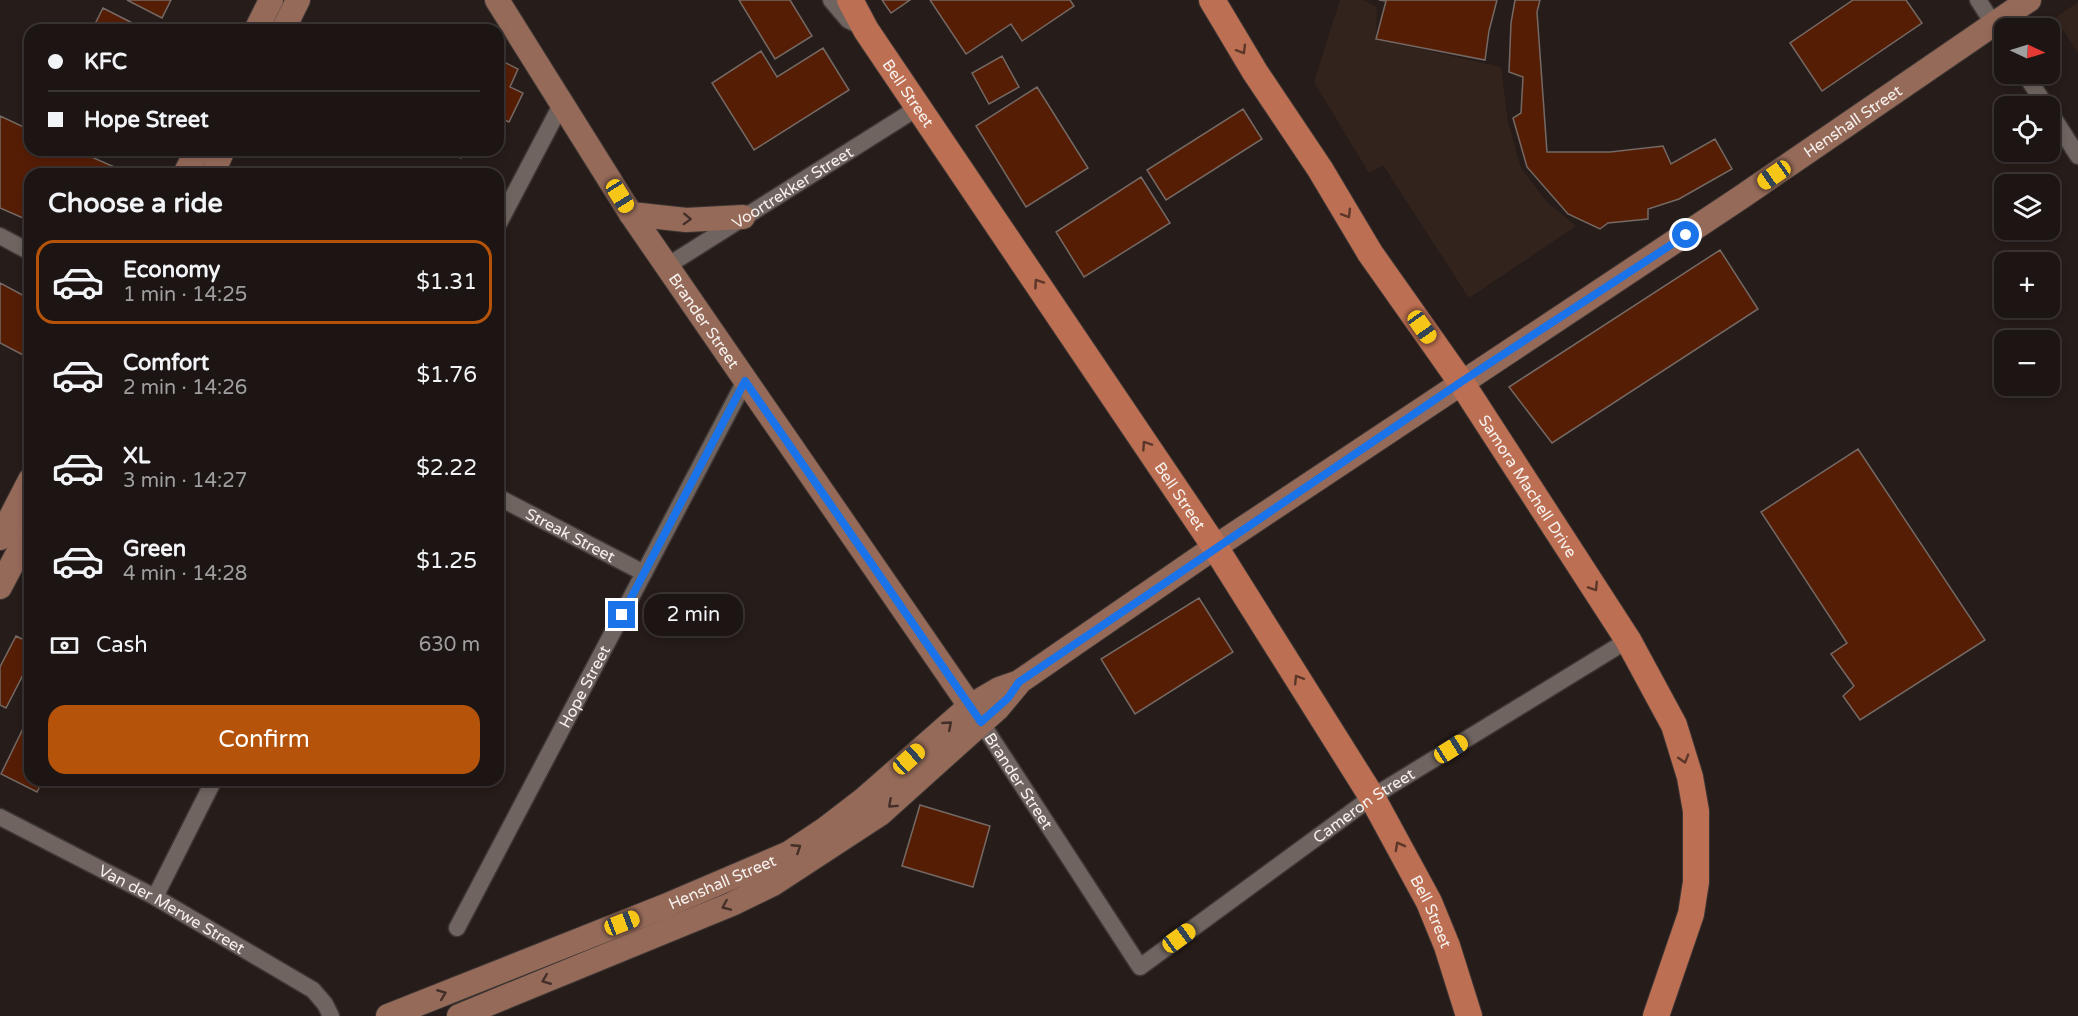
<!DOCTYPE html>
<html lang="en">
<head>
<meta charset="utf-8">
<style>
	body { margin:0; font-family:"Varela Round",sans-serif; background:#292221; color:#f1f3f6; height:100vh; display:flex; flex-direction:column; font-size:22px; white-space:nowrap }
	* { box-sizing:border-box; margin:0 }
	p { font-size:20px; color:#a09fa0 }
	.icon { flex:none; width:33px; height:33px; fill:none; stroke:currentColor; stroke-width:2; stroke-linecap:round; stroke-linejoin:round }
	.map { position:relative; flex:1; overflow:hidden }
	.panel { position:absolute; left:24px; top:168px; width:480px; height:618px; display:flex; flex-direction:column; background:#1c1513; border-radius:18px; box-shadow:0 3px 9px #0003,0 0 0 2px #3a3433 }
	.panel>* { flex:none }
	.guide { position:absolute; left:24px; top:24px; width:480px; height:132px; border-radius:18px; box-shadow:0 3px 9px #0003,0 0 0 2px #3a3433; display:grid; align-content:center; height:132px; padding:0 24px; background:#1c1513 }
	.needle { width:39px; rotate:94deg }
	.controls { position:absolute; left:1994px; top:18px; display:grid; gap:12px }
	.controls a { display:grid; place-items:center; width:66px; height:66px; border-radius:12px; background:#1c1513; box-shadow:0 3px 9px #0003,0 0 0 2px #3a3433; font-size:30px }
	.end { position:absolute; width:27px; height:27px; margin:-14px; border:8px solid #1a73e8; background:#fff; box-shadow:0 0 0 3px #fff }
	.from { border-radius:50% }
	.bubble { position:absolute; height:42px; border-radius:18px; background:#1c1513; box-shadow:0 3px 9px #0003,0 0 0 2px #3a3433; font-size:20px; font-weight:600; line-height:42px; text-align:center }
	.car { position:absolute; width:18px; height:36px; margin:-18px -9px; border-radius:8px; box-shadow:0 0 4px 2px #0007; background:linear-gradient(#f5c518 24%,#345 0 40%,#f5c518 0 76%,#345 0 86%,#f5c518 0) }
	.guide b { display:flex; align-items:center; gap:21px; height:57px; font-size:22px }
	.guide b+b { border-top:2px solid #3a3433 }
	.guide i { width:15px; height:15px; background:#f1f3f6 }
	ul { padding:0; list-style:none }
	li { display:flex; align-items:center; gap:18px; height:84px; margin:0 12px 9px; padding:0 12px; border:3px solid transparent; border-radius:18px }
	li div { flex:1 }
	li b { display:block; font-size:22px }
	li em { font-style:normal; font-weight:600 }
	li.active { border-color:#b45309 }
	li>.icon { width:54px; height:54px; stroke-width:1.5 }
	h2 { padding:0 24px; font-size:27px; line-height:72px }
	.pay { display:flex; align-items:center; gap:15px; height:66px; padding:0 24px; font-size:22px }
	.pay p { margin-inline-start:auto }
	.action { display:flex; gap:12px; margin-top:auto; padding:12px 24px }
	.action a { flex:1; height:69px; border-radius:18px; background:#b45309; color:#fff; font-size:24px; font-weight:600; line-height:69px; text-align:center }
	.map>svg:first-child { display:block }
</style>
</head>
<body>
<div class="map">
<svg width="2078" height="1016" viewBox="0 0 2078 1016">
	<rect width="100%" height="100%" fill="#261c19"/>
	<path fill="#33231d" d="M1340,0H1363L1377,7L1376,39L1501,67L1508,122L1521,168L1547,202L1576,226L1469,298L1383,165L1369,173L1314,82Z
		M2078,2V53L2055,18Z"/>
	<path fill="#561d05" stroke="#746964" stroke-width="1.5" d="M127,0H171L162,18Z
		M739,0H790L812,36L775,59Z
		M882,0H910L891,13Z
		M930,0H1070L1074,6L1022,41L1011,24L966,54Z
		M1379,0H1497L1489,31L1485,60L1376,39L1386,1Z
		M1515,0H1540L1537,12L1547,152H1610L1663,146L1671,164L1715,139L1732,169L1679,199L1648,209V219L1608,223L1600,229L1568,214L1527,167L1513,118L1521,113L1523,77L1509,72L1511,23Z
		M1853,0H1906L1922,23L1822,91L1790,43Z
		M103,8L146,30H92Z
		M823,48L849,90L754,150L712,83L761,51L777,77Z
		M1002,56L1019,87L989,104L972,73Z
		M498,59L518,69L510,87L523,93L509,122L498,117Z
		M1037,87L1088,168L1026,207L976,126Z
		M1243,109L1262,139L1166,200L1147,170Z
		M0,116L30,130V150H76L130,174H30V221L0,208Z
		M445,150H465L461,158Z
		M1141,177L1170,223L1084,277L1056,232Z
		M1720,250L1758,309L1552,443L1509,387Z
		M0,283L30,299V352L27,357L0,343Z
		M1858,449L1985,640L1860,720L1843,696L1854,686L1831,654L1847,643L1761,512Z
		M1199,598L1233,652L1135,714L1101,659Z
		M16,636L30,643V676L24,673L6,708L0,705V667Z
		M30,714V780H43L37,792L1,774Z
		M920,805L990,826L973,887L902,866Z"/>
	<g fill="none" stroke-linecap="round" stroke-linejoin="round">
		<defs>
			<g id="street">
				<path d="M831,0L848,20L860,26"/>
				<path d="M1978,0L2004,40"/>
				<path d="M2025,74L2046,106"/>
				<path d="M2049,111L2078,156"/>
				<path d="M498,225L561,105"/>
				<path d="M0,236L30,252"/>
				<path id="s1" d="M667,266L919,107"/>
				<path id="s2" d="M498,497L644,573"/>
				<path id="s3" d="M981,722L1140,967L1372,797L1628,640"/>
				<path id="s4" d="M0,817L155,897L313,990L325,1004L331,1016"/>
				<path d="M155,897L214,780"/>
				<path id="s5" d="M457,928L745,381"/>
			</g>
			<g id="secondary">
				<path id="s6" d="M497,0L631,214L981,722"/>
				<path d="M256,30L271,0"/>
				<path d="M283,30L298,0"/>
				<path d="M185,174L197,150"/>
				<path d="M212,174L223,150"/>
				<path d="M631,214L686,220L743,217"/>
				<path d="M0,538L30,480"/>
				<path d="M0,587L30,530"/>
				<path id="s7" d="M388,1016L665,906L789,853L825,829L864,799L970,706L999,689L1019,682L1215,547L1740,198L2029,0"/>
				<path d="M459,1016L732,904L773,884L880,814L998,708L1018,684"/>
			</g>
			<g id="primary">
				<path id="s8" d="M850,0L866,30L1215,547L1372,797L1429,902L1447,946L1469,1016"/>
				<path id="s9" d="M1212,0L1255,72L1320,169L1370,253L1461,382L1628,640L1674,725L1690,777L1696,811V882L1691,914L1656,1016"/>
			</g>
		</defs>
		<use href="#street" stroke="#3d3634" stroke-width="19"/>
		<use href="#secondary" stroke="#3d3634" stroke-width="26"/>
		<use href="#primary" stroke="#3d3634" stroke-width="28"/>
		<use href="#street" stroke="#6f645f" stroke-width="16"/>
		<use href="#secondary" stroke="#956a59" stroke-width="24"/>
		<use href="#primary" stroke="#bc6f52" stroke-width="26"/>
	</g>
	<defs><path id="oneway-chevron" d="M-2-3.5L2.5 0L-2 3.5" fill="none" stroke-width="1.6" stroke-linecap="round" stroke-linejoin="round" transform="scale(1.5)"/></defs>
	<g stroke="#5b3629">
		<use href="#oneway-chevron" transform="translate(1242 50) rotate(59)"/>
		<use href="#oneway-chevron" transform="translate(1347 214) rotate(59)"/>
		<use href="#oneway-chevron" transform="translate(1038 283) rotate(-124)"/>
		<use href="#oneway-chevron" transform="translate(1146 445) rotate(-124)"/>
		<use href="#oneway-chevron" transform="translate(1594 587) rotate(57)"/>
		<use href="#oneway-chevron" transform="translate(1298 679) rotate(-122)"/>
		<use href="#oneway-chevron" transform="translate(1684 759) rotate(73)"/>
		<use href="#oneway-chevron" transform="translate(1399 846) rotate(-118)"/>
	</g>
	<g stroke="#432f28">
		<use href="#oneway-chevron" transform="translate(687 219) rotate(2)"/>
		<use href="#oneway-chevron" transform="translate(948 725) rotate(-41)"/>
		<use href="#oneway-chevron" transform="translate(892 804) rotate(138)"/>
		<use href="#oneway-chevron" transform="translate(797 848) rotate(-33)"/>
		<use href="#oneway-chevron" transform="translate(726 906) rotate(157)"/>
		<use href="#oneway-chevron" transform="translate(546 980) rotate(158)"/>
		<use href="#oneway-chevron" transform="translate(442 994) rotate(-22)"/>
	</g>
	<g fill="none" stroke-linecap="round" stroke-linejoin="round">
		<path stroke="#1a73e8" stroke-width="8" d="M622,615L745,381L981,722L1008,698L1019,682L1078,642L1461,382L1686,235"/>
	</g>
	<g text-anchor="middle" stroke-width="5" stroke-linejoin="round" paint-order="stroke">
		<g font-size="16" fill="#f7f1ee" stroke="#0c0807">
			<text dy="6" stroke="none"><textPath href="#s8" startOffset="110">Bell Street</textPath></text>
			<text dy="6" stroke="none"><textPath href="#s7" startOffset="1726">Henshall Street</textPath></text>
			<text dy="6" stroke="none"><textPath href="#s1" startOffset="148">Voortrekker Street</textPath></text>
			<text dy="6" stroke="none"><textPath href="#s6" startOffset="382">Brander Street</textPath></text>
			<text dy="6" stroke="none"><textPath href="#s9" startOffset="580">Samora Machell Drive</textPath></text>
			<text dy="6" stroke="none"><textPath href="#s8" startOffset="596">Bell Street</textPath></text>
			<text dy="6" stroke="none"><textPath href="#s2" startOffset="82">Streak Street</textPath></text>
			<text dy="6" stroke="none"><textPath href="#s5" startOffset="273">Hope Street</textPath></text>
			<text dy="6" stroke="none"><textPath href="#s3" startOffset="70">Brander Street</textPath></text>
			<text dy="6" stroke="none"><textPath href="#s3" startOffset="568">Cameron Street</textPath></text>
			<text dy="6" stroke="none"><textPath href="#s7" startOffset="360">Henshall Street</textPath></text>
			<text dy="6" stroke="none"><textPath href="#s4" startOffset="195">Van der Merwe Street</textPath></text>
			<text dy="6" stroke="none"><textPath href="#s8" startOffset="1082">Bell Street</textPath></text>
		</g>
	</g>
</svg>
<div class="controls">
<a><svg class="needle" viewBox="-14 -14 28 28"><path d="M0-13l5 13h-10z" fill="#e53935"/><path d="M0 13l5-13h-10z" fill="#a09fa0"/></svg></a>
<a><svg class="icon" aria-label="locate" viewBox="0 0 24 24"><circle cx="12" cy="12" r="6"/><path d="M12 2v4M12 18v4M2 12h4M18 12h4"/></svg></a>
<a><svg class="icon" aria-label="layers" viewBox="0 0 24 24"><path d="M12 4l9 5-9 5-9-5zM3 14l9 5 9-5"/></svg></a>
<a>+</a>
<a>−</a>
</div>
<i class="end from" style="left:1686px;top:235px"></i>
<i class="end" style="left:622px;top:615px"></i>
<div class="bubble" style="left:644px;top:594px;width:99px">2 min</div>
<i class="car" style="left:1774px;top:175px;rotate:235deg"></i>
<i class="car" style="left:620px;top:196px;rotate:148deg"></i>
<i class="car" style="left:1422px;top:327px;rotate:145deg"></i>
<i class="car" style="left:1451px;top:749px;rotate:58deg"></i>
<i class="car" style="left:909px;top:759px;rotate:48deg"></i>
<i class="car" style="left:622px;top:923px;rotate:69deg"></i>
<i class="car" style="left:1179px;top:938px;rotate:54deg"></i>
<div class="guide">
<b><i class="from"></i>KFC</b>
<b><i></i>Hope Street</b>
</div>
<section class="panel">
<h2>Choose a ride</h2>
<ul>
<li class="active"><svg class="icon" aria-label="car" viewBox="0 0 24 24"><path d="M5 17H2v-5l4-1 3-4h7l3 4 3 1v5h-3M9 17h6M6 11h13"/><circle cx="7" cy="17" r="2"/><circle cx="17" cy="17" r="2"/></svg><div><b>Economy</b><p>1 min · 14:25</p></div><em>$1.31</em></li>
<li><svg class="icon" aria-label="car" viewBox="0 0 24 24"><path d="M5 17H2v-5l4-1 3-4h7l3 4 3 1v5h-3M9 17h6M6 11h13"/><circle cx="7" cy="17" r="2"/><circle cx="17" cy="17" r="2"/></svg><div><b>Comfort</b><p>2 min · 14:26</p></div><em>$1.76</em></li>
<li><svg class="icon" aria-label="car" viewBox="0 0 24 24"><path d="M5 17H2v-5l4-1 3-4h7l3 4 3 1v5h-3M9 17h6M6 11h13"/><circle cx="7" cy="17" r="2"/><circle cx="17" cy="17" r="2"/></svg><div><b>XL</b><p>3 min · 14:27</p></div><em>$2.22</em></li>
<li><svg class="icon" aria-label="car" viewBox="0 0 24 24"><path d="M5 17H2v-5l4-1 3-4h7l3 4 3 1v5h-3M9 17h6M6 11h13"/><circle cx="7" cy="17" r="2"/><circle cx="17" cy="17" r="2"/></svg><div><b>Green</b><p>4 min · 14:28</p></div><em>$1.25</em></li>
</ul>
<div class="pay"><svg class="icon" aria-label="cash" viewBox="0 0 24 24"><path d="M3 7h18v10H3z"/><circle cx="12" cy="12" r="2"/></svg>Cash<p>630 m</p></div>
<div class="action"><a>Confirm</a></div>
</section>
</div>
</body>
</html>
